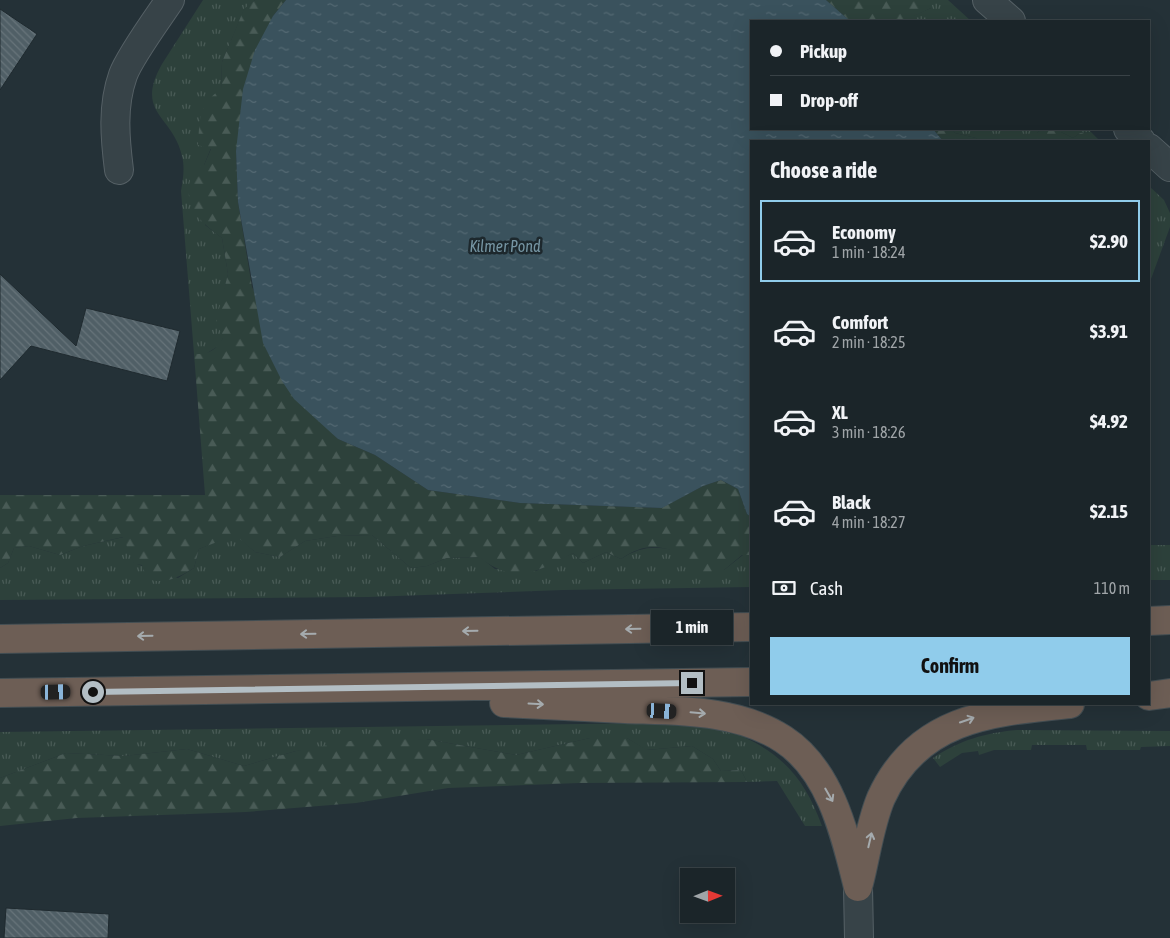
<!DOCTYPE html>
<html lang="en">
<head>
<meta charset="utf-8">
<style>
	body { margin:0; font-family:"Asap Condensed",sans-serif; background:#242d31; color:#f1f3f6; height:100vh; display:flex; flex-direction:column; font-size:19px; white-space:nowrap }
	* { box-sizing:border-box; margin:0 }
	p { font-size:16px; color:#a0a5a8 }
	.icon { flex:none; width:28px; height:28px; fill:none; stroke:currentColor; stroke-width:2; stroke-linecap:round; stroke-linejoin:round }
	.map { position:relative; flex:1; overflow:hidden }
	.drawer { position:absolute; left:750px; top:140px; width:400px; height:565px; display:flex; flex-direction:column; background:#1b2529; border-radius:0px; box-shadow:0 5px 20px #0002,0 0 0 1px #394246 }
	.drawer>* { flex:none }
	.banner { position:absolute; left:750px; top:20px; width:400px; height:110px; border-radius:0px; box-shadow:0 5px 20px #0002,0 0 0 1px #394246; display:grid; align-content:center; height:110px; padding:0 20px; background:#1b2529 }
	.needle { width:32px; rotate:89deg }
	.tools { position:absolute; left:680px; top:868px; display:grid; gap:10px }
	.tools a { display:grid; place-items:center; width:55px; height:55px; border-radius:0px; background:#1b2529; box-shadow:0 5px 20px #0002,0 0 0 1px #394246; font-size:25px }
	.end { position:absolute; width:22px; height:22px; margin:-11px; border:6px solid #b3bec4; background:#111; box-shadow:0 0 0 2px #111 }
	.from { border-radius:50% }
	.bubble { position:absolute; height:35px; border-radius:0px; background:#1b2529; box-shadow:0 5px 20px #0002,0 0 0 1px #394246; font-size:16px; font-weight:700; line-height:35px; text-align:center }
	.car { position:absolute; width:15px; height:30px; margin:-15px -8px; border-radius:6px; box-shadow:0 0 4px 1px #0007; background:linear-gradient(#222 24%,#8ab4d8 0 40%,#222 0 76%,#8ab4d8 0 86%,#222 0) }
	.banner b { display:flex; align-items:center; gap:18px; height:48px; font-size:19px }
	.banner b+b { border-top:1px solid #394246 }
	.banner i { width:12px; height:12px; background:#f1f3f6 }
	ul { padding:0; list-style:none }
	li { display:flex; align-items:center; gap:15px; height:82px; margin:0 10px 8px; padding:0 10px; border:2px solid transparent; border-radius:0px }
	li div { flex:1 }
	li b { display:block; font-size:19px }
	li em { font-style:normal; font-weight:700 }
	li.active { border-color:#90cceb }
	li>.icon { width:45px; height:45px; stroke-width:1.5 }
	h2 { padding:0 20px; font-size:22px; line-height:60px }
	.pay { display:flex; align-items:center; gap:12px; height:55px; padding:0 20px; font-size:19px }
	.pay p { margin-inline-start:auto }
	.cta { display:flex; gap:10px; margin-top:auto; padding:10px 20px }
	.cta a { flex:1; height:58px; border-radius:0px; background:#90cceb; color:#111; font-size:20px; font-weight:700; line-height:58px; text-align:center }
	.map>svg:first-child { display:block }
</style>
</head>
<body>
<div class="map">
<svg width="1170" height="938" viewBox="0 0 1170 938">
	<defs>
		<pattern id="grass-tufts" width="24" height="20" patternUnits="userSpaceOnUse" patternTransform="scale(1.25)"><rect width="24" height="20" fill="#2d413b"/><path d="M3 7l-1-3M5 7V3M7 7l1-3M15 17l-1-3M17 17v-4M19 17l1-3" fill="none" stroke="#495b56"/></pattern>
		<pattern id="forest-firs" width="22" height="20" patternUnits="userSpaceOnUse" patternTransform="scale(1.25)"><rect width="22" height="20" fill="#2d413b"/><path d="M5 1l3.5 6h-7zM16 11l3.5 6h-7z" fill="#495b56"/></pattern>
		<pattern id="water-ripples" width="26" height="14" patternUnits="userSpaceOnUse" patternTransform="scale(1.25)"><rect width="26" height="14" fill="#3a525d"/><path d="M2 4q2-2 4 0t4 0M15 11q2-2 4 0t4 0" fill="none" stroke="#546973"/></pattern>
		<pattern id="building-back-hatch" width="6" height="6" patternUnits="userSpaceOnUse" patternTransform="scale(1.25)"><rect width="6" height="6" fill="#505f66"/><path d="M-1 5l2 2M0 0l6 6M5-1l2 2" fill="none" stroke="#67747a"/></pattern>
	</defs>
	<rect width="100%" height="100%" fill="#243137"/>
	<path fill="url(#grass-tufts)" d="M203,0H255L244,10L222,62L221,89L211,148L204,165L205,225L222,238L228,274L224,292L223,338L220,345L204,355L194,354L181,191C183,179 185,168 182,156C173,115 134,114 162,64Z
		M931,0H948L971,21H913V16L931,8Z
		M952,129H1042L1037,133V141H977L976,138L955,133Z
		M1055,129H1087L1091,132L1080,133L1073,138Z
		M1149,186L1164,200L1170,213V227L1151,279L1149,298Z
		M235,534L255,552L280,557L305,541L337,536L372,535L411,568L427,566L447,558L480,557L495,569L536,571L573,553L583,563L606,552L621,559C657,534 688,556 724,570L743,555H751V587L563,590L368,597L0,600V568L8,563L14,548L29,546L60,555L83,546L124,537L134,563L178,578L194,568L199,549Z
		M1149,545H1170V580H1149Z
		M655,723C671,723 688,722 704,724C718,725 732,731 744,737C786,757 806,782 822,826H805L777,781L747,782L741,770L721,771L713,759L692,746L646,750L627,738H590L516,755L426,739L296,751L244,766L187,749L124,756L66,753L0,778V732Z
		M1017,730L1170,731V746L1141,747L1140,750H1087L1086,745H1032L1031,750H994L979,755L978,751L962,753L940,767L933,758C960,740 985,733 1017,730Z"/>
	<path fill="url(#forest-firs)" d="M255,0H286L273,16L236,151L238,202L252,287L319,419L338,439L375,455L428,490L520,503L661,508L703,486L721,480L738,489L747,514L751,517V555H742L724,570L708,577L680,562L681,554C657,544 643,544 621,559L606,552L583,563L573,553C536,573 515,585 479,557L447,558L427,566L411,568L372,535L337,536L305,541L280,557L255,552L235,535L199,549L194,568C179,577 165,585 147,579L142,565L134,564L123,537L83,546L60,555L29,546L14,548L8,563L0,568V495H205L194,354C207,355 217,350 223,338L216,321L228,274L222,238C195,218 180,203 194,168L204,165L211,149L198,145C200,118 198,105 221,89L222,62L244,9Z
		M826,0H931V8L914,16L913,21H850Z
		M933,129H952L955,133L976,138L977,141H943Z
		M1042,129H1055L1073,138L1080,133L1091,132L1100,141H1037V133Z
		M590,738H627L647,750L692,746L713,759L721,771L741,770L747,782L579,783L448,788L356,803L246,812L77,818L0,826V778L66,753L124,756L187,749L244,766L296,751L356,740L426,739L516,755Z"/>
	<path fill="url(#water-ripples)" d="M286,0H826L850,21H751V129H933L943,141H751V517L747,514L738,489L721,480L703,486L662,508L520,503L428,490L375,455L338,439L294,399L282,381L263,343L238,202L236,151L243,89L255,50L273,16Z"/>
	<path fill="url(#building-back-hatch)" stroke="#1f2a2f" d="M0,9L37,34L0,90Z
		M0,274L76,346L86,308L180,331L167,381L31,346L0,380Z
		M6,908L109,914L108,938H4Z"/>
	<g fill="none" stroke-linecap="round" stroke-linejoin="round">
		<defs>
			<path id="minor" d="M987,0L1011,21
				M1128,129L1141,141
				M1149,148L1170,167
				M119,170C115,138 112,106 123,75C130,56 158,18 170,0
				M858,887L859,938"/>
			<path id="highway" d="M1149,621L1170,620
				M0,639L751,627
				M0,693L751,682
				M1149,696L1170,693
				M504,703C544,705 584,707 625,709C677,711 737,709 783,739C831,770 845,835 858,887
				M859,883C866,856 870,824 881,798C918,717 992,712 1070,704"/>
		</defs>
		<use href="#minor" stroke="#566166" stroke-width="30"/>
		<use href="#highway" stroke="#434e53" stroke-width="30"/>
		<use href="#minor" stroke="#374348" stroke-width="28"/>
		<use href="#highway" stroke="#6d5e55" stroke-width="28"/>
	</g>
	<defs><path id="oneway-shaft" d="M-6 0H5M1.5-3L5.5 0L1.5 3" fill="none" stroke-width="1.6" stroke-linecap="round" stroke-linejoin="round" transform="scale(1.25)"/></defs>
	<g stroke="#a5abae">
		<use href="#oneway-shaft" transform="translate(633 629) rotate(179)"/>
		<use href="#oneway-shaft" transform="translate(470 631) rotate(179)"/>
		<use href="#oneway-shaft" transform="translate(308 634) rotate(179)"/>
		<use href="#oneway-shaft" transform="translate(145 636) rotate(179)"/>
		<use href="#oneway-shaft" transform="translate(536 704) rotate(3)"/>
		<use href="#oneway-shaft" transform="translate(698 713) rotate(5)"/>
		<use href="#oneway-shaft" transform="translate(967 720) rotate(-19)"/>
		<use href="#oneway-shaft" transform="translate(829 795) rotate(60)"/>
		<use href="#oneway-shaft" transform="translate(870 840) rotate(-77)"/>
	</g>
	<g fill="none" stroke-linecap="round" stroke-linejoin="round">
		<path stroke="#b3bec4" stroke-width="6" d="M93,692L692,683"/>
	</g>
	<g text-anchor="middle" stroke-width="5" stroke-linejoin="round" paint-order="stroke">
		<g font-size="16" font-style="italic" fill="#7696a4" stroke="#1d282d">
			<text x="505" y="252">Kilmer Pond</text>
		</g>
	</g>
</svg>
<div class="tools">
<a><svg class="needle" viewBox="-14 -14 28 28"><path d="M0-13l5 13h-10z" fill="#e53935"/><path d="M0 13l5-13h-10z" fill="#a0a5a8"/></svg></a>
</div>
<i class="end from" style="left:93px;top:692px"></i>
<i class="end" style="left:692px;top:683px"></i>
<div class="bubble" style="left:651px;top:610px;width:82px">1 min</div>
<i class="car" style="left:56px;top:692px;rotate:89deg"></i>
<i class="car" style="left:662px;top:711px;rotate:93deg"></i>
<div class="banner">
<b><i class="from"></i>Pickup</b>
<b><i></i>Drop-off</b>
</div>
<section class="drawer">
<h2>Choose a ride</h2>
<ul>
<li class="active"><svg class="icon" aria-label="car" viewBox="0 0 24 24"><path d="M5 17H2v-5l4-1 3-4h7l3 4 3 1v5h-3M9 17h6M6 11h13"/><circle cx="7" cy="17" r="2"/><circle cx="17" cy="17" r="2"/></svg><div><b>Economy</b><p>1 min · 18:24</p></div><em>$2.90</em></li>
<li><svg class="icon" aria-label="car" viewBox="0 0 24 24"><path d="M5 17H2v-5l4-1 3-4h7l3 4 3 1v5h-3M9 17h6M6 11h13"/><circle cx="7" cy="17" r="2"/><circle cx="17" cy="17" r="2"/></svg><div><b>Comfort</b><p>2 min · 18:25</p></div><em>$3.91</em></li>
<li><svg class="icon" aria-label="car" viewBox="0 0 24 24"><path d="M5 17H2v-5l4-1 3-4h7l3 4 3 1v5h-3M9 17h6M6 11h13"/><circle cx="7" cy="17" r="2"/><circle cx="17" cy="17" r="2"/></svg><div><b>XL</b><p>3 min · 18:26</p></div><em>$4.92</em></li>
<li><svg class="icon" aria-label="car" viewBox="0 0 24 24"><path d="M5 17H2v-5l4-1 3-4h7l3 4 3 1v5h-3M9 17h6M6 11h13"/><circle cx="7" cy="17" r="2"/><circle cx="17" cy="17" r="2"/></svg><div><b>Black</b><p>4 min · 18:27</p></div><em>$2.15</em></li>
</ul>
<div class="pay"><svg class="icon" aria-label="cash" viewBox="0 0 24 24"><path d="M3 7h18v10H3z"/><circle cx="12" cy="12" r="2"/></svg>Cash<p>110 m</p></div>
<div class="cta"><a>Confirm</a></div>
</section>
</div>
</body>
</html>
